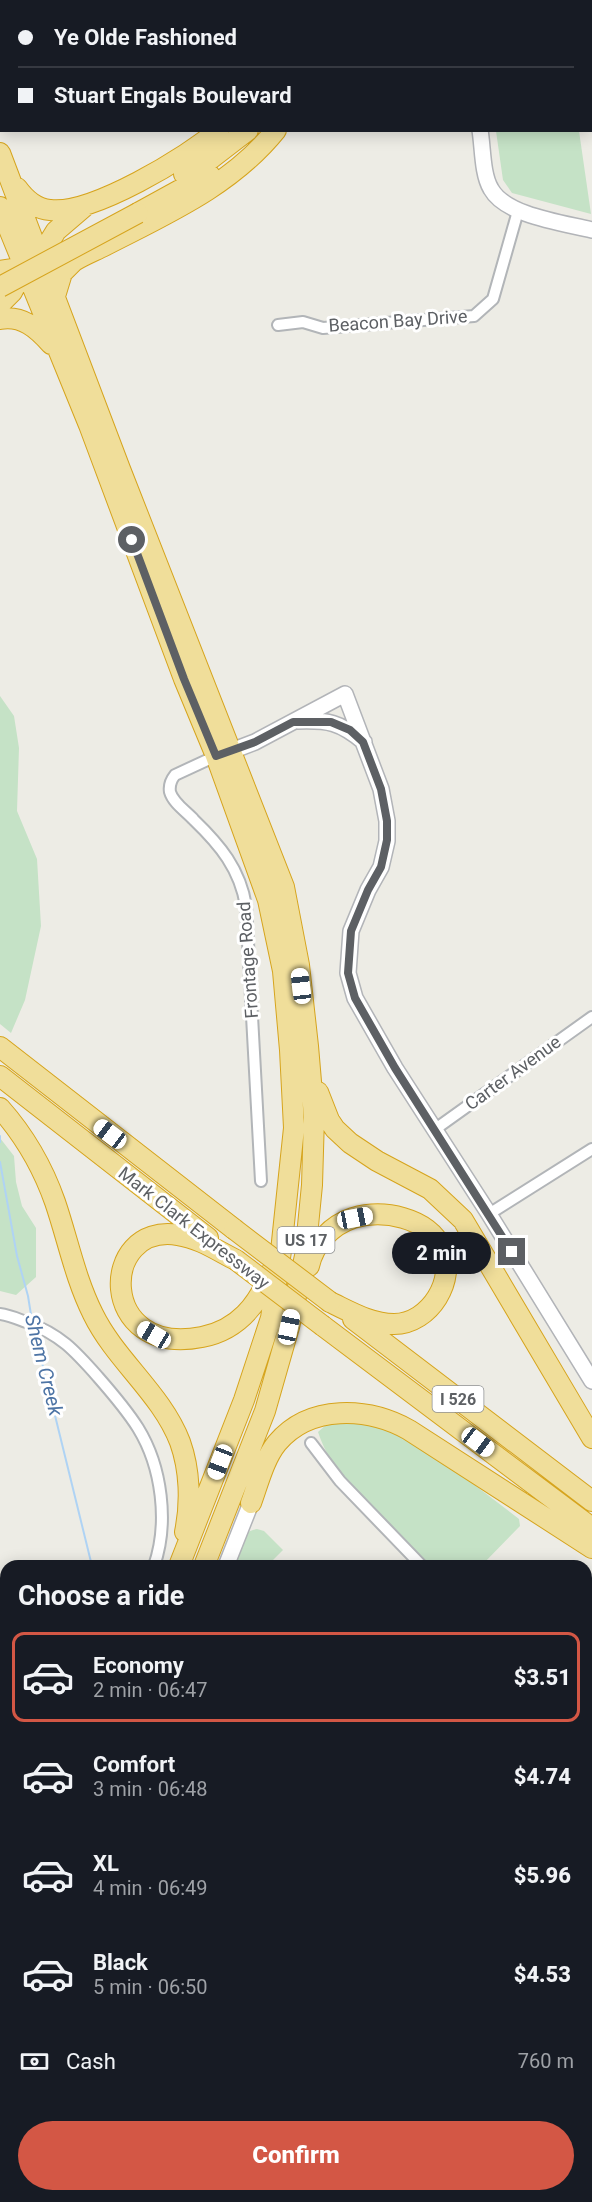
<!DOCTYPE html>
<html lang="en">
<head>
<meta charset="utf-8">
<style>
	body { margin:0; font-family:Roboto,sans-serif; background:#20242c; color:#f1f3f6; height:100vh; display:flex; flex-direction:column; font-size:22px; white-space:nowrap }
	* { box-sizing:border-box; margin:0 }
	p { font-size:20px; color:#9ea1a6 }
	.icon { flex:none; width:33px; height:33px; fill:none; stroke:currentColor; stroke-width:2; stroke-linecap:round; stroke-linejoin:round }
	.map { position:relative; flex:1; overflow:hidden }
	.panel { position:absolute; left:0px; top:1560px; width:592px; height:642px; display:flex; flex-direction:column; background:#171b24; border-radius:18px 18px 0 0; box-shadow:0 3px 15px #0003 }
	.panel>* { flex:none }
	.guide { position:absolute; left:0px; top:0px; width:592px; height:132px; box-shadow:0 3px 15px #0003; display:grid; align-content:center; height:132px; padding:0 18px; background:#171b24 }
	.end { position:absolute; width:27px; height:27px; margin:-14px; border:8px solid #5d6064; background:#fff; box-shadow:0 0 0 3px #fff }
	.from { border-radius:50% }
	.bubble { position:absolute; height:42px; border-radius:21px; background:#171b24; box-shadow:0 3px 15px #0003; font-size:20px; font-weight:800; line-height:42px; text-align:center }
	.car { position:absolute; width:18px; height:36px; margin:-18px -9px; border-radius:8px; box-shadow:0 0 4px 2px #0007; background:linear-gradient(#fff 24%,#345 0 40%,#fff 0 76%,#345 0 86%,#fff 0) }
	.guide b { display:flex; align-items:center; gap:21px; height:57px; font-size:22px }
	.guide b+b { border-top:2px solid #363941 }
	.guide i { width:15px; height:15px; background:#f1f3f6 }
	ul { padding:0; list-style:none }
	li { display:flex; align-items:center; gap:18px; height:90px; margin:0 12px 9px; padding:0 6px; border:3px solid transparent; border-radius:12px }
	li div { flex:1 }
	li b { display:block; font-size:22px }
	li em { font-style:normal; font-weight:800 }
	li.on { border-color:#d35745 }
	li>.icon { width:54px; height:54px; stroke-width:1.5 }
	h2 { padding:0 18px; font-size:27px; line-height:72px }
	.pay { display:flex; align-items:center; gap:15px; height:66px; padding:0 18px; font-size:22px }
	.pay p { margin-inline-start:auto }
	.cta { display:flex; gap:12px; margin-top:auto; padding:12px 18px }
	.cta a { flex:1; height:69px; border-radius:36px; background:#d35745; color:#fff; font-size:24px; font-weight:800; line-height:69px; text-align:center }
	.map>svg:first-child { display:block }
</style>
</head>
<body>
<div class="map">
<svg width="592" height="2202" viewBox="0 0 592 2202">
	<rect width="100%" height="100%" fill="#edece5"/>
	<path fill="#c5e2c6" d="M496,131H579L591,214L512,193L503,180Z
		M0,696L14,716L19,748L17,811L37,859L41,926L25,1000L11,1033L0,1024Z
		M0,1138L14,1156L16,1182L22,1206L36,1228V1277L16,1295L0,1291Z
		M348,1421L384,1427L406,1439L459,1473L519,1519L520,1526L481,1566H427C387,1526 336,1486 318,1432L327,1424Z
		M257,1529L264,1531L283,1550L267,1566H231C237,1551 239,1531 257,1529Z
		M70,2196H143L144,2202H70Z
		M233,2196H390L393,2202H234Z"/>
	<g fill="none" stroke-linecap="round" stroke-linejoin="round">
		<path stroke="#afd3f4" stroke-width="2" d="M0,1136V1142
			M0,1162L17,1256L28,1296L32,1321
			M34,1330L92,1566
			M0,1769L6,1768
			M119,2196L121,2202
			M288,2196L292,2199V2202"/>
		<defs>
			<path id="street" d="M569,0V2
				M591,85H592
				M278,325L303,322L323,328L474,316L493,299L518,211
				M216,756L175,775C171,780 169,786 170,792C173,803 187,812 194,820C220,845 240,869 246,906L261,1181
				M434,1130L592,1017
				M489,1214L592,1149
				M0,1314C9,1315 18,1319 26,1322C60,1334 75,1351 98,1377C112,1393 126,1409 138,1428C162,1467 169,1523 154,1566
				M311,1443L340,1481L422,1566
				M0,1680H6
				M586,1729L592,1735
				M586,2010L592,2008
				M586,2072L592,2070
				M183,2196L184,2202
				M445,2196L446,2202
				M548,2202L561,2196"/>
			<path id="secondary" d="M462,0V2
				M339,2V0
				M480,130C483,148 482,174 491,189C506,216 564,223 592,230
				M298,721C328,720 340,722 364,742
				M221,755L255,742L345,694L381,789L387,821V841L381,867L368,890L351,931L348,973L355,998L395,1068L489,1214L592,1381
				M226,1566L251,1503
				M586,1806L592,1805
				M0,2005L6,2004
				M0,2157L6,2148"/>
			<path id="highway" d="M313,2L314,0
				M0,153L120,469L284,887L299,965L308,1046L314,1117L312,1185L305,1256L289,1327L265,1411L204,1566
				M184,174L209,160L248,130
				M17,188C25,199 36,209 50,210C92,215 187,157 219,130
				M0,207L89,425L184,679L216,756L268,900L283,971L290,1050L294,1128L281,1251L271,1318L244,1400L179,1566
				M138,213L209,174
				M0,271L25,267L40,257L56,231L84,207
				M55,296L62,273L74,261C84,255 94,251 104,246C166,214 231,186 276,130
				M0,304L12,292L25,267
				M0,319C22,315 37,328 51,344
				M0,1047L234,1229
				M0,1076L208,1238
				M318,1092L329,1120L335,1129L350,1143L377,1161L430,1189L463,1220L592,1438
				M0,1108C24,1135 43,1168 55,1202C68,1240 75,1278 93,1314C116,1361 161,1393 180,1442C190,1470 191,1503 185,1532
				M236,1260C218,1251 199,1238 178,1235C99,1222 97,1358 202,1337C238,1330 258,1305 271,1272
				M309,1266C314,1243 332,1225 353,1218C383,1209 427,1217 442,1248C457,1279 430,1324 394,1324C371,1324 351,1312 330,1302
				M353,1319L592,1501
				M323,1326L592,1528
				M251,1503C258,1484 264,1459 277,1443C310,1404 368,1407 409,1430L592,1548
				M0,1908L6,1897
				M0,2076L6,2060
				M0,2136L6,2127"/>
		</defs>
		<use href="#street" stroke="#b2b5b8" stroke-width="14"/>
		<use href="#secondary" stroke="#b2b4b8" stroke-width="18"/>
		<use href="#highway" stroke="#d6a41d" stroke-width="22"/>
		<use href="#street" stroke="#fff" stroke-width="10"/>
		<use href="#secondary" stroke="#fff" stroke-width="15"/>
		<use href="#highway" stroke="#f0de9a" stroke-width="20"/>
		<defs>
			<path id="highway-bridge" d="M0,287L138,213
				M234,1229L330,1302
				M236,1260L323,1326
				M0,2030L6,2015"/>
		</defs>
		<use href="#highway-bridge" stroke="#d6a41d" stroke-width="22" stroke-linecap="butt"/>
		<use href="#highway-bridge" stroke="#f0de9a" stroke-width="20"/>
	</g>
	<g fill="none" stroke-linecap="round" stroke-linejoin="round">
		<path stroke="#5d6064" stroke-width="8" d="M132,540L184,679L216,756L255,742L293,722H331L350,730L363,742L381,789L387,821V840L381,867L368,890L351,931L348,973L355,998L395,1068L512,1252"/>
	</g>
	<g text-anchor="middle" stroke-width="6" stroke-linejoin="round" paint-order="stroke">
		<g fill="#fff" stroke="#8e9092" stroke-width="1.5">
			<rect x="277.5" y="1227" width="57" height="26" rx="4.5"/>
			<rect x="432.5" y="1386" width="51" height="26" rx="4.5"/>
		</g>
		<g font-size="16" font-weight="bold" fill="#5d6064">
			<text x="306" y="1246">US 17</text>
			<text x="458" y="1405">I 526</text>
		</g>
		<g font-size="18" fill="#5d6064" stroke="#fff">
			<text transform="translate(398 321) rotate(-4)" y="6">Beacon Bay Drive</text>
			<text transform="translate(248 960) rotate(-94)" y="6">Frontage Road</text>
			<text transform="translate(513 1073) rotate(-36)" y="6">Carter Avenue</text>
			<text transform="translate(194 1228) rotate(38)" y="6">Mark Clark Expressway</text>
		</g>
		<g font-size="20" font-style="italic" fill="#4d74a5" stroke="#fff">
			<text transform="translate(44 1365) rotate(76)" y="7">Shem Creek</text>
		</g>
	</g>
</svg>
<i class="end from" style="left:132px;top:540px"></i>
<i class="end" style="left:512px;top:1252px"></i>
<div class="bubble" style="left:392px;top:1232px;width:99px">2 min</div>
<i class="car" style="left:301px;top:986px;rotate:353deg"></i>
<i class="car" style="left:110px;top:1134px;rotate:307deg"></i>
<i class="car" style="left:355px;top:1218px;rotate:79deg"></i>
<i class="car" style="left:289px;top:1327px;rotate:12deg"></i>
<i class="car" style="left:154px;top:1335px;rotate:300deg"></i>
<i class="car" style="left:478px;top:1442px;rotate:127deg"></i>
<i class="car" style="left:220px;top:1462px;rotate:201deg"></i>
<div class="guide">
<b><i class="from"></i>Ye Olde Fashioned</b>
<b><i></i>Stuart Engals Boulevard</b>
</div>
<section class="panel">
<h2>Choose a ride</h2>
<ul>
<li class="on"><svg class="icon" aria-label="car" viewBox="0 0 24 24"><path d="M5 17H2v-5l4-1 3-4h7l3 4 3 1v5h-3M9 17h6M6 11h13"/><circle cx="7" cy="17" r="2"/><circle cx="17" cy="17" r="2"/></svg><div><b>Economy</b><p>2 min · 06:47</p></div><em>$3.51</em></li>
<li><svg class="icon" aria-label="car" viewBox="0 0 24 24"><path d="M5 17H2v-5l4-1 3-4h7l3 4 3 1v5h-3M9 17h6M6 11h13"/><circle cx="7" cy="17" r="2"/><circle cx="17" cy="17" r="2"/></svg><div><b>Comfort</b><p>3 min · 06:48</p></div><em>$4.74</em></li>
<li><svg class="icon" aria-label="car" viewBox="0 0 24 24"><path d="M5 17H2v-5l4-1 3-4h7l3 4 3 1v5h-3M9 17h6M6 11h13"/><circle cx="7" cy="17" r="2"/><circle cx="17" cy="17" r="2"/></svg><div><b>XL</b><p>4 min · 06:49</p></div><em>$5.96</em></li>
<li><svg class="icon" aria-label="car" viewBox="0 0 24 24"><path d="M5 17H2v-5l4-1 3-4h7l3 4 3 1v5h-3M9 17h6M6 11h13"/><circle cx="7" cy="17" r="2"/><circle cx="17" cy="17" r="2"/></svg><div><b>Black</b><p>5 min · 06:50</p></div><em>$4.53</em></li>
</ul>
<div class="pay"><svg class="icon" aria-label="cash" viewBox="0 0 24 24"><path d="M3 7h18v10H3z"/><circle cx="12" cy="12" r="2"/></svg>Cash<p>760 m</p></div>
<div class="cta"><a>Confirm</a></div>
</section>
</div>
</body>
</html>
